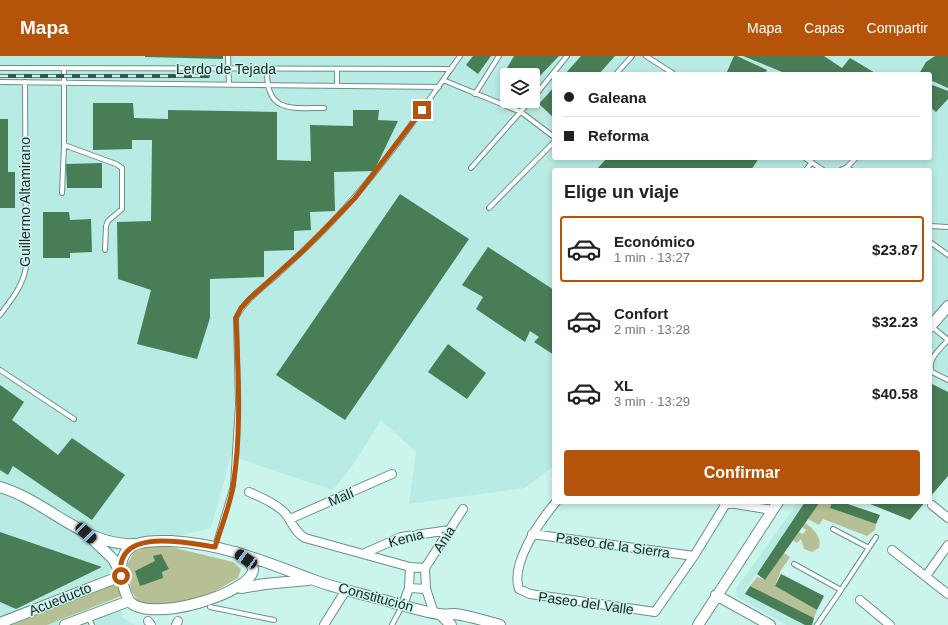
<!DOCTYPE html>
<html lang="es">
<head>
<meta charset="utf-8">
<style>
	body { margin:0; font-family:Helvetica,sans-serif; background:#f6f6f6; color:#202124; height:100vh; display:flex; flex-direction:column; font-size:15px; white-space:nowrap }
	* { box-sizing:border-box; margin:0 }
	p { font-size:13px; color:#757577 }
	.icon { flex:none; width:22px; height:22px; fill:none; stroke:currentColor; stroke-width:2; stroke-linecap:round; stroke-linejoin:round }
	.map { position:relative; flex:1; overflow:hidden }
	.side { position:absolute; left:552px; top:112px; width:380px; height:336px; display:flex; flex-direction:column; background:#fff; border-radius:4px; box-shadow:0 2px 6px #0003 }
	.side>* { flex:none }
	.banner { position:absolute; left:552px; top:16px; width:380px; height:88px; border-radius:4px; box-shadow:0 2px 6px #0003; display:grid; align-content:center; height:88px; padding:0 12px; background:#fff }
	.fabs { position:absolute; left:500px; top:12px; display:grid; gap:8px }
	.fabs a { display:grid; place-items:center; width:40px; height:40px; border-radius:4px; background:#fff; box-shadow:0 2px 6px #0003; font-size:20px }
	.end { position:absolute; width:18px; height:18px; margin:-9px; border:5px solid #b45309; background:#fff; box-shadow:0 0 0 2px #fff }
	.from { border-radius:50% }
	.car { position:absolute; width:12px; height:24px; margin:-12px -6px; border-radius:5px; box-shadow:0 0 3px 1px #0007; background:linear-gradient(#222 24%,#8ab4d8 0 40%,#222 0 76%,#8ab4d8 0 86%,#222 0) }
	.banner b { display:flex; align-items:center; gap:14px; height:38px; font-size:15px }
	.banner b+b { border-top:1px solid #e0e0e0 }
	.banner i { width:10px; height:10px; background:#202124 }
	ul { padding:0; list-style:none }
	li { display:flex; align-items:center; gap:12px; height:66px; margin:0 8px 6px; padding:0 4px; border:2px solid transparent; border-radius:4px }
	li div { flex:1 }
	li b { display:block; font-size:15px }
	li em { font-style:normal; font-weight:800 }
	li.active { border-color:#b45309 }
	li>.icon { width:36px; height:36px; stroke-width:1.5 }
	h2 { padding:0 12px; font-size:18px; line-height:48px }
	.button { display:flex; gap:8px; margin-top:auto; padding:8px 12px }
	.button a { flex:1; height:46px; border-radius:4px; background:#b45309; color:#fff; font-size:16px; font-weight:800; line-height:46px; text-align:center }
	header { display:flex; align-items:center; gap:24px; box-sizing:border-box; height:56px; padding:0 20px; background:#b45309; color:#fff }
	header strong { font-size:19px }
	nav { display:flex; gap:22px; margin-inline-start:auto; font-size:14px }
	.map>svg:first-child { display:block }
</style>
</head>
<body>
<header>
<strong>Mapa</strong>
<nav><a>Mapa</a><a>Capas</a><a>Compartir</a></nav>
</header>
<div class="map">
<svg width="948" height="569" viewBox="0 0 948 569">
	<rect width="100%" height="100%" fill="#cbf4ed"/>
	<path fill="#b8ebe3" fill-rule="evenodd" d="M0,0H948V420L930,441V114H554V410L525,432L409,448L416,396L381,364L355,406L333,434L231,400L211,472L108,497L123,562L135,569H0ZM554,18H930V102H554ZM507,19H533V45H507Z
		M798,446H807L744,535L815,569H787L737,541L736,533Z"/>
	<path fill="#b7c094" d="M820,446H832L830,452L876,468L875,474L867,480L823,463L819,469L808,463Z
		M805,467C814,473 822,481 819,492L812,496L804,493L801,483L797,487L793,484L799,476L803,478L806,474L802,471Z
		M149,490H167L233,506L241,513L238,522L194,547L166,559L144,555L131,534L127,509L134,496Z
		M784,497L790,501L781,514L775,530L817,554L814,562L750,530L757,521L765,524Z
		M117,527L121,540L47,569H12Z"/>
	<path fill="#487d55" d="M145,0H223V3L145,1Z
		M473,0H491L478,18L466,9Z
		M514,0H559L533,27V19H507V28L500,24Z
		M581,0H615L599,18H565Z
		M734,0H737L767,14L765,18H726Z
		M743,0H824L842,12L850,2L877,18H787Z
		M935,0H948V32L930,24V18H919L926,6Z
		M930,28L948,35V43L936,56L930,51Z
		M554,31V62L539,48Z
		M93,47H133L134,62L168,63V54L277,56V104L311,105L310,69L353,70V54H379L378,64L398,65L374,115L334,116L335,155L310,156L311,174L294,175V194L264,195V221L210,223V262L197,303L137,288L151,234L118,223L117,166L151,165L152,84H132V93L93,94Z
		M0,63H8V116H15V152H0Z
		M607,102H759L751,114H596Z
		M102,107V132H67L66,108Z
		M400,138L469,183L345,364L276,319Z
		M43,156H69L70,164L91,163L92,196L70,197V202H43Z
		M488,191L554,234V299L534,286L539,281L530,275L525,286L476,253L483,241L462,229Z
		M448,288L486,317L467,343L428,316Z
		M930,327L948,336V420L930,441Z
		M0,329L24,346L12,364L58,399L72,382L125,419L92,464L13,410L8,419L0,414Z
		M805,446H820L765,524L757,518Z
		M832,446H842L880,459L876,468L830,452Z
		M865,446H925L910,464Z
		M0,476L102,511L16,553L0,546Z
		M161,498L169,513L162,516L163,522L140,530L135,515L155,505L153,500Z
		M781,518L824,540L817,554L775,530Z
		M750,530L814,562L812,569H805L745,538Z"/>
	<g fill="none" stroke-linecap="round" stroke-linejoin="round">
		<defs>
			<path id="service" d="M228,0L229,28
				M646,0L674,18
				M0,12L451,13
				M64,12V89L116,108L122,112V153L108,165L106,170L105,194
				M337,13V29
				M267,14C266,57 290,52 324,52
				M616,18L632,0
				M443,24L521,56L554,81
				M0,26L439,31
				M475,38L499,0
				M533,42L567,0
				M805,102L823,114
				M847,111L856,102
				M471,112L530,45
				M806,114L812,106
				M841,114L847,111L851,114
				M62,137L64,89
				M489,152L554,86
				M930,170L948,171
				M930,186L948,199
				M0,259C11,244 23,230 26,211L25,26
				M931,270L948,284
				M948,284C941,292 926,304 932,316L948,324
				M0,314L74,363
				M833,473L869,492
				M215,490L233,430L238,348L236,262C245,244 262,232 277,219C295,202 313,186 330,168C379,117 419,58 460,0
				M794,508L841,534L817,569
				M841,534L876,481
				M210,551L274,564
				M88,560L92,569
				M392,569L402,550"/>
			<path id="minor" d="M249,436C261,441 275,447 284,456C292,465 294,476 305,482L410,511L425,512
				M556,446C540,465 510,508 519,533L530,538L655,556L694,500L727,446
				M723,446L772,454
				M932,449L948,462
				M290,463L392,418
				M532,478L694,500
				M892,494L948,538
				M365,497L401,481L450,474
				M425,512L463,453
				M425,512L426,533L434,557
				M926,520L948,489
				M409,532L426,533
				M860,544L890,569
				M403,549L409,532L410,511
				M148,565L151,569
				M176,569L178,565
				M324,569L346,534"/>
			<path id="tertiary" d="M930,271L948,250
				M0,431C48,445 84,491 136,488
				M90,481L113,503L120,516
				M236,496C242,500 252,505 253,513C254,536 150,569 129,545C121,528 113,497 137,488C147,484 160,485 171,485C223,488 263,505 311,523C332,531 354,536 376,542C397,547 418,555 439,558C444,559 450,558 455,558C470,560 485,565 500,569
				M241,532L265,528L308,524
				M716,539L770,569
				M440,558L451,569
				M0,567L121,520
				M65,569L129,545
				M698,569L778,446"/>
		</defs>
		<use href="#service" stroke="#6a908b" stroke-width="6"/>
		<use href="#minor" stroke="#6a908b" stroke-width="10"/>
		<use href="#tertiary" stroke="#6a908b" stroke-width="12"/>
		<use href="#service" stroke="#fff" stroke-width="4"/>
		<use href="#minor" stroke="#fff" stroke-width="8"/>
		<use href="#tertiary" stroke="#fff" stroke-width="10"/>
		<defs>
			<path id="rail" d="M0,20H208"/>
		</defs>
		<use href="#rail" stroke="#3d524f" stroke-width="4"/>
		<use href="#rail" stroke="#cbf4ed" stroke-width="2.5" stroke-dasharray="8" stroke-linecap="butt"/>
	</g>
	<g fill="none" stroke-linecap="round" stroke-linejoin="round">
		<path stroke="#b45309" stroke-width="5" d="M121,520C114,470 187,487 215,491C221,471 230,450 233,430C242,375 238,317 236,262L241,252L249,243L304,194L355,142L422,54"/>
	</g>
	<g text-anchor="middle" stroke-width="3" stroke-linejoin="round" paint-order="stroke">
		<g font-size="14" fill="#162624" stroke="#cbf4ed">
			<text x="226" y="18">Lerdo de Tejada</text>
			<text transform="translate(25 146) rotate(-90)" y="5">Guillermo Altamirano</text>
			<text transform="translate(341 441) rotate(-23)" y="5">Malí</text>
			<text transform="translate(406 482) rotate(-15)" y="5">Kenia</text>
			<text transform="translate(444 483) rotate(-57)" y="5">Ania</text>
			<text transform="translate(613 489) rotate(8)" y="5">Paseo de la Sierra</text>
			<text transform="translate(376 541) rotate(15)" y="5">Constitución</text>
			<text transform="translate(60 543) rotate(-22)" y="5">Acueducto</text>
			<text transform="translate(586 547) rotate(8)" y="5">Paseo del Valle</text>
		</g>
	</g>
</svg>
<div class="fabs">
<a><svg class="icon" aria-label="layers" viewBox="0 0 24 24"><path d="M12 4l9 5-9 5-9-5zM3 14l9 5 9-5"/></svg></a>
</div>
<i class="end from" style="left:121px;top:520px"></i>
<i class="end" style="left:422px;top:54px"></i>
<i class="car" style="left:86px;top:477px;rotate:134deg"></i>
<i class="car" style="left:246px;top:503px;rotate:304deg"></i>
<div class="banner">
<b><i class="from"></i>Galeana</b>
<b><i></i>Reforma</b>
</div>
<section class="side">
<h2>Elige un viaje</h2>
<ul>
<li class="active"><svg class="icon" aria-label="car" viewBox="0 0 24 24"><path d="M5 17H2v-5l4-1 3-4h7l3 4 3 1v5h-3M9 17h6M6 11h13"/><circle cx="7" cy="17" r="2"/><circle cx="17" cy="17" r="2"/></svg><div><b>Económico</b><p>1 min · 13:27</p></div><em>$23.87</em></li>
<li><svg class="icon" aria-label="car" viewBox="0 0 24 24"><path d="M5 17H2v-5l4-1 3-4h7l3 4 3 1v5h-3M9 17h6M6 11h13"/><circle cx="7" cy="17" r="2"/><circle cx="17" cy="17" r="2"/></svg><div><b>Confort</b><p>2 min · 13:28</p></div><em>$32.23</em></li>
<li><svg class="icon" aria-label="car" viewBox="0 0 24 24"><path d="M5 17H2v-5l4-1 3-4h7l3 4 3 1v5h-3M9 17h6M6 11h13"/><circle cx="7" cy="17" r="2"/><circle cx="17" cy="17" r="2"/></svg><div><b>XL</b><p>3 min · 13:29</p></div><em>$40.58</em></li>
</ul>
<div class="button"><a>Confirmar</a></div>
</section>
</div>
</body>
</html>
